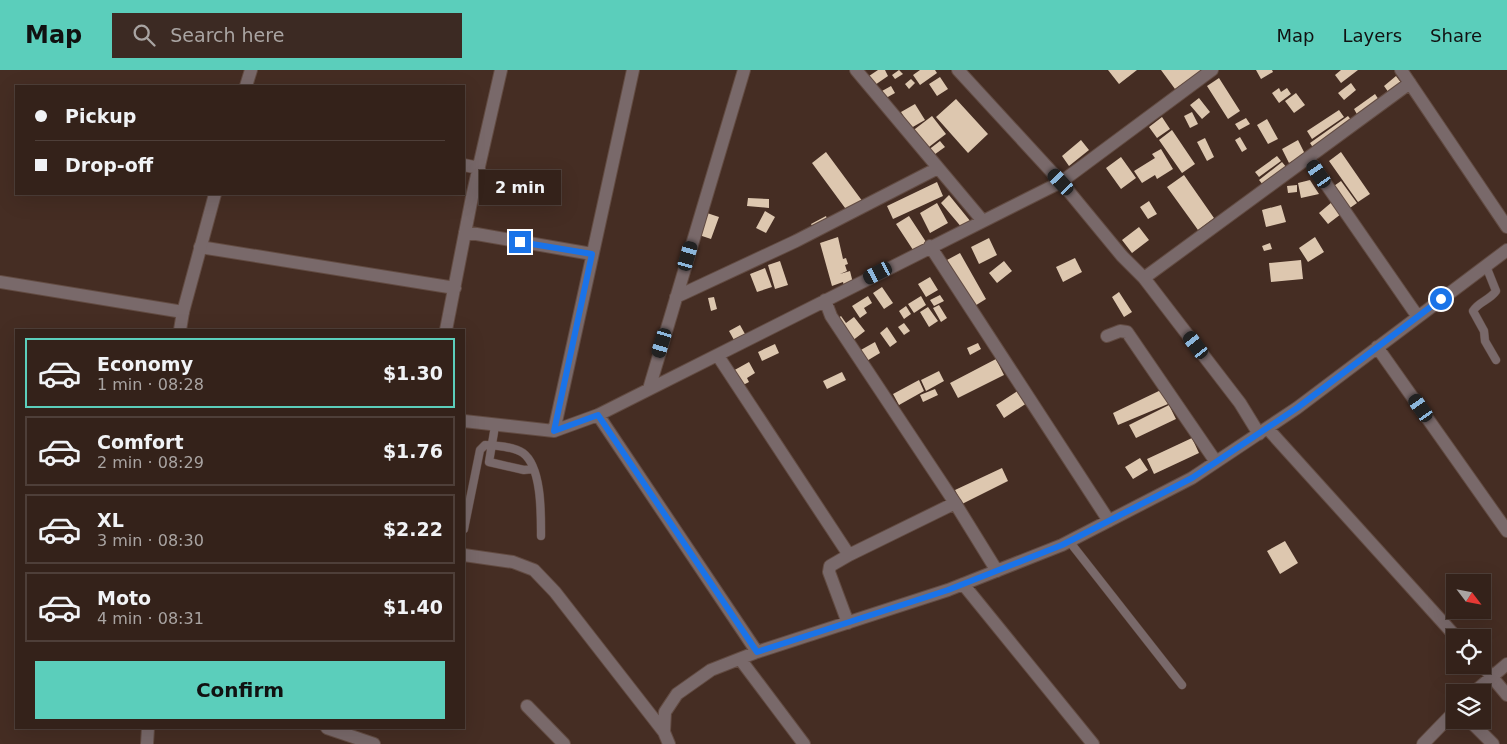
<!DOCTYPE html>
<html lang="en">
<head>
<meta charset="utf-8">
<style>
	body { margin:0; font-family:"DejaVu Sans",sans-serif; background:#3c2a23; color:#f1f3f6; height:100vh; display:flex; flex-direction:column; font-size:19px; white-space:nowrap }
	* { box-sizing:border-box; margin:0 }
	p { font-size:16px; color:#a9a4a2 }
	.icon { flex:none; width:28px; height:28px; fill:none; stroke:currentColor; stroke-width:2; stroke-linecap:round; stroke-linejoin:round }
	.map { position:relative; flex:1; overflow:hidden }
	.panel { position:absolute; left:15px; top:259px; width:450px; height:400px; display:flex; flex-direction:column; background:#34221a; border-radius:0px; box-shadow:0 5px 20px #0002,0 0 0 1px #4e3f39 }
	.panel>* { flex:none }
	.banner { position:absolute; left:15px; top:15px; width:450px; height:110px; border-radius:0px; box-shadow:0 5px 20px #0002,0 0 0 1px #4e3f39; display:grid; align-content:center; height:110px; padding:0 20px; background:#34221a }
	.needle { width:32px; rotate:122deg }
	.buttons { position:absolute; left:1446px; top:504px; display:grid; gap:10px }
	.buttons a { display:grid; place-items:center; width:45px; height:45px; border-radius:0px; background:#34221a; box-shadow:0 5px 20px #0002,0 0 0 1px #4e3f39; font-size:25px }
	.end { position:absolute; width:22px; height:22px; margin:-11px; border:6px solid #1a73e8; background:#fff; box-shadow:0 0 0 2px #fff }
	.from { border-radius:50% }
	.bubble { position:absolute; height:35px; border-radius:0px; background:#34221a; box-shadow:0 5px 20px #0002,0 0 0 1px #4e3f39; font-size:16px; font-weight:700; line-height:35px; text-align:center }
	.car { position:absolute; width:15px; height:30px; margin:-15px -8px; border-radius:6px; box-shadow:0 0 4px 1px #0007; background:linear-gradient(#222 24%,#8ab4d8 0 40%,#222 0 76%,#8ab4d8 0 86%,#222 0) }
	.banner b { display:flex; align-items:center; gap:18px; height:48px; font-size:19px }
	.banner b+b { border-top:1px solid #4e3f39 }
	.banner i { width:12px; height:12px; background:#f1f3f6 }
	ul { padding:9px 0 0; list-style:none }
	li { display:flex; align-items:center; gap:15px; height:70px; margin:0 10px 8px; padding:0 10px; border:2px solid #4e3f39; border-radius:0px }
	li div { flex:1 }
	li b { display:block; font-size:19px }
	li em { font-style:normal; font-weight:700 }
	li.current { border-color:#5bcebb }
	li>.icon { width:45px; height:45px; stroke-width:1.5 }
	.primary-button { display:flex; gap:10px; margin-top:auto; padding:10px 20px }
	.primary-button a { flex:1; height:58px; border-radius:0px; background:#5bcebb; color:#111; font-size:20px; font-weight:700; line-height:58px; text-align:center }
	header { display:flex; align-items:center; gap:30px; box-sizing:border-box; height:70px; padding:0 25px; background:#5bcebb; color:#111 }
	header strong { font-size:24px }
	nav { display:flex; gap:28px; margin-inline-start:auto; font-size:18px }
	.search { width:350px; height:45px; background:#3c2a23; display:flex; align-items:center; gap:12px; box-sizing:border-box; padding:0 18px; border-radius:0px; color:#a9a4a2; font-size:19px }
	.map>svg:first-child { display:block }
</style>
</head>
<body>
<header>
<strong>Map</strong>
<div class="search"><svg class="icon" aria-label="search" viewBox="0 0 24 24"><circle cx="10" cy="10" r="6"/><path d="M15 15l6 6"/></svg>Search here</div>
<nav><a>Map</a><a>Layers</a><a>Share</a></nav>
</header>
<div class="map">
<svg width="1507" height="674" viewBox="0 0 1507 674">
	<rect width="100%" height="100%" fill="#452d23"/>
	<path fill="#ddc7af" d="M878,0H885L888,6L872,17L866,8Z
		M899,0L903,4L895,9L892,5Z
		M920,0H935L937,3L920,15L913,5Z
		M1108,0H1137L1119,14Z
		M1161,0H1203L1175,19Z
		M1256,0H1272L1273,2L1261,9Z
		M1341,0H1358L1341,13L1335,5Z
		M1396,6L1402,14L1389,23L1384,16Z
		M940,7L948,19L937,26L929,14Z
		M1219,8L1240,41L1228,49L1207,16Z
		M911,9L915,13L909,19L905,14Z
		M1351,13L1356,20L1344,30L1338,23Z
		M891,16L895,23L886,28L882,21Z
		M1279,18L1281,22L1287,18L1291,24L1279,33L1272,23Z
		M1296,23L1305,35L1294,43L1285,31Z
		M1375,24L1379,30L1358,46L1354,39Z
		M1199,28L1210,42L1202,49L1190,35Z
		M956,29L988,64L968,83L936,47Z
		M915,34L925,50L911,58L901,42Z
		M1339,40L1344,47L1312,69L1307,61Z
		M1192,42L1198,54L1190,58L1184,46Z
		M932,46L946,64L925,80L911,62Z
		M1348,46L1352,51L1314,79L1310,73Z
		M1162,47L1170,59L1157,68L1149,57Z
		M1246,48L1250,54L1239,60L1235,54Z
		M1267,49L1278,69L1268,74L1257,55Z
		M1172,60L1195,94L1182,103L1159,70Z
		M1240,67L1247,79L1242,82L1235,70Z
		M1205,68L1214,87L1207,91L1197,72Z
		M1081,70L1089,80L1069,96L1062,86Z
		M1298,70L1305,84L1289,93L1282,79Z
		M940,71L945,77L931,87L927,81Z
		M1161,79L1173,99L1157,109L1155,105L1142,113L1134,101L1155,88L1152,84Z
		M826,82L863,132L848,142L812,93Z
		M1341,82L1370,124L1358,132L1329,91Z
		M1277,86L1281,91L1259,107L1255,102Z
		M1121,87L1136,108L1121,119L1106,98Z
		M1282,92L1287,98L1264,116L1259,110Z
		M1184,105L1214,148L1198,160L1167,117Z
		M1310,110L1319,124L1301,128L1298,113Z
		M1341,111L1357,133L1347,140L1331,118Z
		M937,112L943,126L893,149L887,136Z
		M1297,115V122L1288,123L1287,116Z
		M949,125L971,152L963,159L941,133Z
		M748,128L769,129V138L747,136Z
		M1149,131L1157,144L1148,149L1140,137Z
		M1332,132L1341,144L1328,154L1319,143Z
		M937,133L948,153L930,163L920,143Z
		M1281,135L1286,152L1266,157L1262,140Z
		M765,141L775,147L766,163L756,158Z
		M707,143L719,147L711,169L699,165Z
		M826,146L828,152L814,159L811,154Z
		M909,146L928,175L915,183L896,154Z
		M1139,157L1149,170L1132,183L1122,170Z
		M838,167L843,189L846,188L848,194L845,195L847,201L840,204L850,201L853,213L844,216L843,212L832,216L820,173Z
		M1315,167L1324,182L1308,192L1299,178Z
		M989,168L997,185L979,194L971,177Z
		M1270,173L1272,179L1264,181L1262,176Z
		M960,183L986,229L973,237L947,190Z
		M1075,188L1082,202L1063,212L1056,197Z
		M1301,190L1303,209L1271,212L1269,193Z
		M780,191L788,215L775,219L768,195Z
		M1004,191L1012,201L997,213L989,203Z
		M765,198L772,217L757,222L750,204Z
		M930,207L938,220L926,227L918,214Z
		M882,217L893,233L884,239L873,223Z
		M1119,222L1132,242L1124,247L1112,227Z
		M940,225L944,231L934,236L930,230Z
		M868,226L872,233L864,238L867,243L860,248L852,236Z
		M921,226L926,235L914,243L908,234Z
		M714,227L717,239L711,241L708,228Z
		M939,235L947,248L941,252L933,238Z
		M906,236L911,244L904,249L899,241Z
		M928,237L938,251L929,257L920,242Z
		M841,246L846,253L854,247L865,261L852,271L836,250Z
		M904,253L910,261L904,265L898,257Z
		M740,255L745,264L734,270L729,261Z
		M887,257L897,272L890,277L880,263Z
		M875,272L880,283L865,292L859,281Z
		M978,273L981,279L970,285L967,278Z
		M775,274L779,283L762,291L758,282Z
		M996,289L1004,305L958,328L950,313Z
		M749,292L755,303L747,308L749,312L739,317L731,302Z
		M939,301L944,311L926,321L921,310Z
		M842,302L846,310L827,319L823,311Z
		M919,310L924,321L899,335L893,324Z
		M935,319L938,325L923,332L920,325Z
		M1019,320L1027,333L1004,348L996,335Z
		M1161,320L1168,334L1118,355L1113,343Z
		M1169,335L1176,349L1136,368L1129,355Z
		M1192,368L1199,383L1154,404L1147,389Z
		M1140,388L1148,400L1133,409L1125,397Z
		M1002,398L1008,411L962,434L955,420Z
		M1285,471L1298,493L1280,504L1267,481Z"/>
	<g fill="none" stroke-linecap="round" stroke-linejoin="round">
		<defs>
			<path id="service" d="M1486,196L1496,221C1490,230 1478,232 1473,241L1484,261L1485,271L1496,290
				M495,356L489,392L524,400L533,399
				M464,459L480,380L485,375C495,375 514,377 523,383C542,397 541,445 541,466
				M1069,471L1182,615"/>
			<path id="minor" d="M856,0L982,150
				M958,0L1061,112L1122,186L1144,208L1240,333L1259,364
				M1401,0L1507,157
				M1308,88L1418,247
				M464,95L479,98
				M465,162L592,184
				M930,176L1109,451
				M200,177L455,218
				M1144,208L1410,13
				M0,212L183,242
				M676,227L796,171L938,98
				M825,230L831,246L955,433L997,501
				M446,260L472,127L501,0
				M1107,266L1120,261L1127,262L1216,392
				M1377,277L1507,461
				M718,286L849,485
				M649,319L744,0
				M598,345L757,582
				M464,351L554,361L598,345L1061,112L1212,0
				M1268,359L1457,568
				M554,361L633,0
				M464,485L513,492L534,500L555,522L664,662
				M963,514L1093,674
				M848,553L829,502L830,496L849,485L955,433
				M740,589L804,674
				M1482,595L1507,625
				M1474,622L1507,594
				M527,636L564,674
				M1469,650L1493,674
				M327,658L374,674
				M669,674L664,662L665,642L677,624L711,600L757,582L948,520L1062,475L1192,408L1297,338L1507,180
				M1423,674L1455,641"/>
			<path id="tertiary" d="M246,16L251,0
				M180,260L183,242L215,124
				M147,674L148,658"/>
		</defs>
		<use href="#service" stroke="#624b42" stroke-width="9"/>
		<use href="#minor" stroke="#624b42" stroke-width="14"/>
		<use href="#tertiary" stroke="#624b42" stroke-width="14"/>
		<use href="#service" stroke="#79696a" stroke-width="8"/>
		<use href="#minor" stroke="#79696a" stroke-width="12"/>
		<use href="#tertiary" stroke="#79696a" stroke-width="12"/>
	</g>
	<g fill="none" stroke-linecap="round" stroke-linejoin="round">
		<path stroke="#1a73e8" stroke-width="6" d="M520,172L592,184L554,361L598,345L757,582L948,520L1062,475L1192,408L1297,338L1441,229"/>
	</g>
</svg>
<div class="buttons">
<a><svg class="needle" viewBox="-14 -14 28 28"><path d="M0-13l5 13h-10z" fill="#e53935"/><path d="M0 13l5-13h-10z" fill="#a9a4a2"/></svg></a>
<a><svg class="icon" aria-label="locate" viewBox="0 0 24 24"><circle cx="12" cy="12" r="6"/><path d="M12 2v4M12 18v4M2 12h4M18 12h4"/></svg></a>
<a><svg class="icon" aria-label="layers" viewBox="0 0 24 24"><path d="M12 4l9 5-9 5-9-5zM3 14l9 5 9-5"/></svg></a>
</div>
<i class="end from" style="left:1441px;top:229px"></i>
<i class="end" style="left:520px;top:172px"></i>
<div class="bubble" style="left:479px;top:100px;width:82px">2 min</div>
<i class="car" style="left:1319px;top:104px;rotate:325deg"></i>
<i class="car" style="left:1061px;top:112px;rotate:317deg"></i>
<i class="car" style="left:688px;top:186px;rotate:16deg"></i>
<i class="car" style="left:878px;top:203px;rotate:243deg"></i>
<i class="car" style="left:662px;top:273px;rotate:197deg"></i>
<i class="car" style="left:1196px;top:275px;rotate:323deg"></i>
<i class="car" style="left:1421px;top:338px;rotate:325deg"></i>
<div class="banner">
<b><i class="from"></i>Pickup</b>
<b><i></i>Drop-off</b>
</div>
<section class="panel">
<ul>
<li class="current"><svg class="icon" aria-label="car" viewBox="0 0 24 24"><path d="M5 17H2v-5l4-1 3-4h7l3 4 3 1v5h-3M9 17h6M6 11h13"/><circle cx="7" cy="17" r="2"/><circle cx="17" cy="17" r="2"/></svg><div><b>Economy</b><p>1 min · 08:28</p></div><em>$1.30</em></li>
<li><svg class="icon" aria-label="car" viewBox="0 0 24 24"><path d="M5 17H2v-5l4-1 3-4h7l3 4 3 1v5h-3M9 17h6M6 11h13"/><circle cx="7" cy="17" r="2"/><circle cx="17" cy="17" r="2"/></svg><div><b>Comfort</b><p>2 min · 08:29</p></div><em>$1.76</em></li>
<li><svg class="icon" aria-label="car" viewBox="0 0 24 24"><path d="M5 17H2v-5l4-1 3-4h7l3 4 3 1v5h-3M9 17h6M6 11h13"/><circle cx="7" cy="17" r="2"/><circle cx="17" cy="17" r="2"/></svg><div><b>XL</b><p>3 min · 08:30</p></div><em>$2.22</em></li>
<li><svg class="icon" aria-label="car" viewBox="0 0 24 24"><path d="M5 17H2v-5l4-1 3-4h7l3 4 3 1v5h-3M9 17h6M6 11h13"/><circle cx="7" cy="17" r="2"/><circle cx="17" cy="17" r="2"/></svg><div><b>Moto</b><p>4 min · 08:31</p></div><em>$1.40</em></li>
</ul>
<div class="primary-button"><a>Confirm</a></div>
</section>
</div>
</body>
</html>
